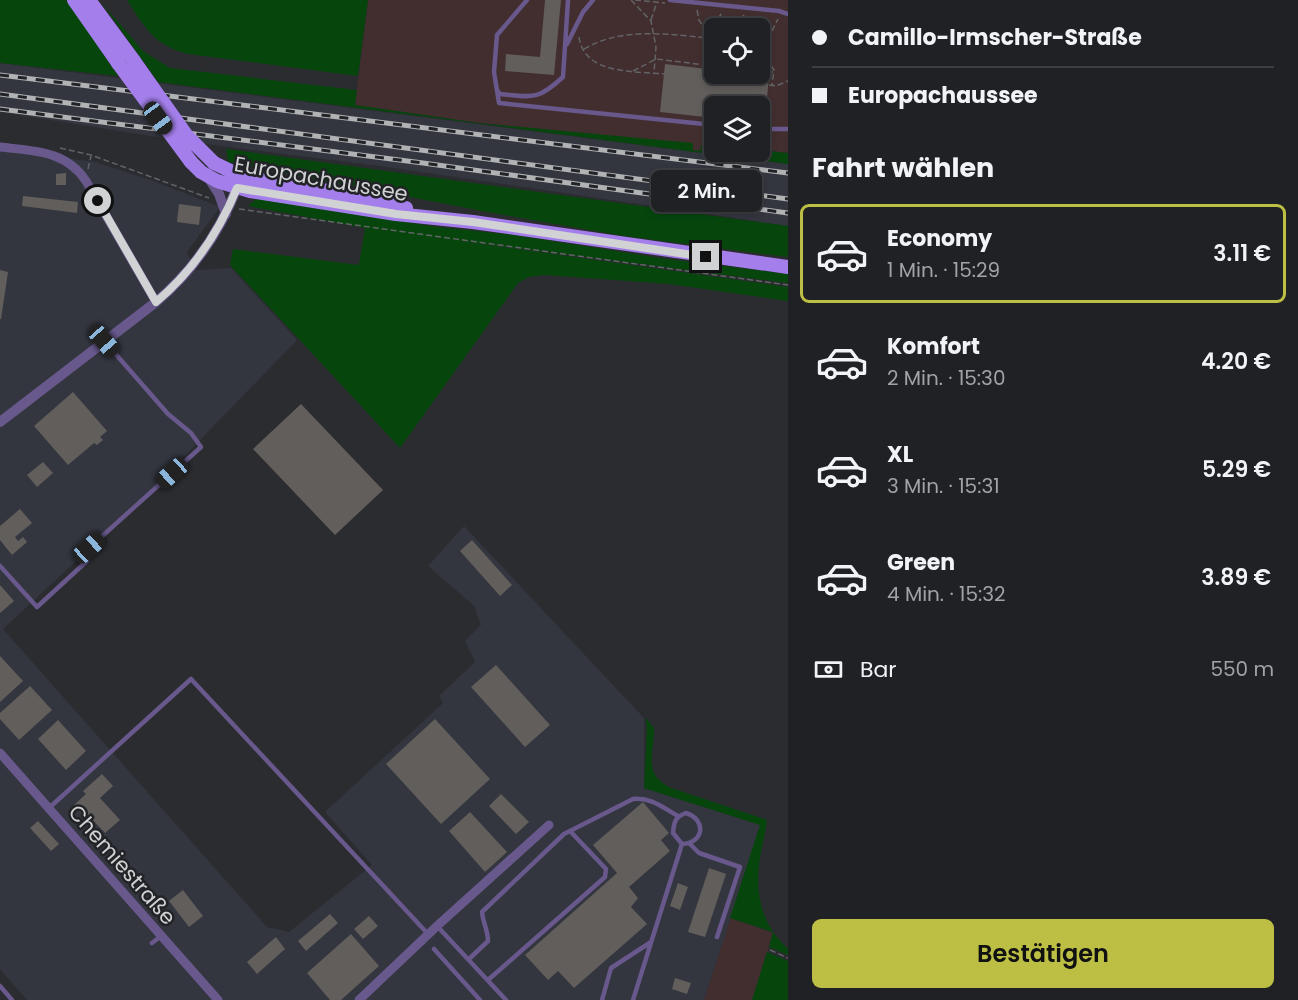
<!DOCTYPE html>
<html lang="de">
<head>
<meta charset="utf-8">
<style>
	body { margin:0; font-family:Poppins,sans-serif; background:#2d2e31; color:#f1f3f6; height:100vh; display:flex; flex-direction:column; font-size:22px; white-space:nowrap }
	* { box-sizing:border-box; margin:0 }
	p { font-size:20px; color:#a2a3a6 }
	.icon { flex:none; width:33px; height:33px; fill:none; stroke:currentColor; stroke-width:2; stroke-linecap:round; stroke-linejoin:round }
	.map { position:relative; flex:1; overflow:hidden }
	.details { display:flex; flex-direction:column; background:#202124; width:510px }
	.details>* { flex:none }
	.top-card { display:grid; align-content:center; height:132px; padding:0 24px; background:#202124 }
	.controls { position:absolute; left:704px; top:18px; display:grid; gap:12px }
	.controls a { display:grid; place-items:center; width:66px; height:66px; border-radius:9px; background:#202124; box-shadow:0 3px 9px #0003,0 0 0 2px #3d3e41; font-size:30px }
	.end { position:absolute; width:27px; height:27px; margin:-14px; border:8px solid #d1d2d4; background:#111; box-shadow:0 0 0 3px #111 }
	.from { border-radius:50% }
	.bubble { position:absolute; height:42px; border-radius:9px; background:#202124; box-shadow:0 3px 9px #0003,0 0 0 2px #3d3e41; font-size:20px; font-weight:600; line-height:42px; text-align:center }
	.car { position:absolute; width:18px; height:36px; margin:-18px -9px; border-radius:8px; box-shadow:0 0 4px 2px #0007; background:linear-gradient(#222 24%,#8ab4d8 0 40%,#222 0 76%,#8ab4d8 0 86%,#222 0) }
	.top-card b { display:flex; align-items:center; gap:21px; height:57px; font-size:22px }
	.top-card b+b { border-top:2px solid #3d3e41 }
	.top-card i { width:15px; height:15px; background:#f1f3f6 }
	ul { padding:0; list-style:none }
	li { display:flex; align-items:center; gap:18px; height:99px; margin:0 12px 9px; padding:0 12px; border:3px solid transparent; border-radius:9px }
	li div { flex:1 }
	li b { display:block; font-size:22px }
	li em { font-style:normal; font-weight:600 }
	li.on { border-color:#bcbf44 }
	li>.icon { width:54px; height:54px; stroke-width:1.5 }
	h2 { padding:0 24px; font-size:27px; line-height:72px }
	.pay { display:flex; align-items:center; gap:15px; height:66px; padding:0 24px; font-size:22px }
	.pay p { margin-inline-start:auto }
	.cta { display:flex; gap:12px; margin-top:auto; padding:12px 24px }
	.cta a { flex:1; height:69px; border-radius:9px; background:#bcbf44; color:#111; font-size:24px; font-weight:600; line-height:69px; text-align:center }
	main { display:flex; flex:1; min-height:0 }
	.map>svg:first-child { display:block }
</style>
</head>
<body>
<main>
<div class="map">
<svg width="788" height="1000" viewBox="0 0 788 1000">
	<rect width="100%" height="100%" fill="#2b2c30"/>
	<path fill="#422e2f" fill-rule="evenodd" d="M368,0H788V153L759,150V106H714V145L702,144L701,151L693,150V144L479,123L355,105ZM714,28H759V74H714Z
		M730,918L773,933L752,1000H704Z"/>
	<path fill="#33363f" d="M0,63L788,164V226L387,167L182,141L0,112Z
		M0,149L95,162L151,180L220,207L187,252L195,270L231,268L297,340L143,499L3,629L267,927L289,932L372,865L325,812L443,703L439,696L475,662L465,641L481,625L474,606L428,566L464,526L644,718V788L761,825L704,1000H27L0,969Z"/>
	<path fill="#06460d" d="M0,0H66L110,60L108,62L118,75L117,76L0,63Z
		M127,0H368L358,76L188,54C155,46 144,27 127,0Z
		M102,3L143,51L170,68L357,90L355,105L479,123L693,143V150L700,151L702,144L714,145V152H759V150L788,153V164L158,82Z
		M226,149L788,226V257L624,236L503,215L228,162Z
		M257,198L438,227L514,235L667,259L788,274V283L461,241L788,287V301L669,284L545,275L529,277L518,283L400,448L230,265L233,249L359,265L365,228L248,206Z
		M645,717L654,728C655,754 641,773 671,788L767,820C766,830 763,841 761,852C754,890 759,922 788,949V955L769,947L773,932L730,918L760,825L644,788L647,727Z
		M767,952L788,961V1000H752Z"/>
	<path fill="#625e5b" d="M545,0H561L554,75L505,71L506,54L540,57Z
		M665,64L707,69V66L714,67V74L769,75L765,123L759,122V106H714V118L660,112Z
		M66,173V185H56V174Z
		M23,196L78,202L77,213L22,206Z
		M179,204L201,207L199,225L177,222Z
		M0,270L8,272L1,319H0Z
		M73,392L107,431L100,437L103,440L97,445L94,443L68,465L34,426Z
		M301,404L383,490L335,535L253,449Z
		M43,462L53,473L37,487L27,475Z
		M20,509L32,523L15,537L18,541L23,537L27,542L12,555L0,540V526Z
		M472,540L512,585L500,596L460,551Z
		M0,585L14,601L0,613Z
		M0,656L23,681L0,702Z
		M496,665L550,725L525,747L471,687Z
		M30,686L52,710L19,740L0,719V713Z
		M435,719L490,779L441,824L386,764Z
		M58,720L86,751L66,770L38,739Z
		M102,774L113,786L100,798L120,820L105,833L85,812L82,814L74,805L86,794L83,791Z
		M501,794L529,822L516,834L489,806Z
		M643,802L669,833L661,840L670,851L629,887L638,898L631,907L647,924L574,988L558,971L548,980L525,955L617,873L593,845Z
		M470,812L507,852L485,872L449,831Z
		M38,821L59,844L51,851L30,828Z
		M709,868L726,874L705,937L688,932Z
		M678,883L688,887L680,910L670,906Z
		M183,890L203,916L189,927L169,901Z
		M330,914L338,923L306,951L298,941Z
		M369,916L378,926L363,939L354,929Z
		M351,934L379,966L341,1000H330L307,973Z
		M276,937L285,949L257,974L247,962Z
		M675,978L691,983L687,994L672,989Z"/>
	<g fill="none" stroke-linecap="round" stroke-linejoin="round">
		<path stroke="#626366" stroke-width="1.5" stroke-dasharray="6 3" stroke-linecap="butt" d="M631,0L651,21L656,47L654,73
			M635,0L665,3
			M697,10L699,20L708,34
			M743,15L754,28
			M651,20L657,2
			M717,28L719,17L722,13
			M709,34H714
			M579,37C584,75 635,71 664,74
			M708,38L714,54
			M759,42L760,48L774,70L772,85
			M761,44L767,41L778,19
			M584,49C621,27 667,34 708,38
			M633,71L656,59L714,66
			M759,71L773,72
			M769,85L776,86L788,81
			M60,148L91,155L209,198
			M88,169L91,156
			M239,209L788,285
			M770,950L788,958"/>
		<path stroke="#68588c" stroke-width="4.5" d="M527,0L497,35L494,72L499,103L714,125
			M670,0L779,11L788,14
			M567,44L583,12L593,0
			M497,90L500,94C532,97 537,101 563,77L568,0
			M759,129H788
			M0,566L37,607L87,561L89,548L201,447L191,433L168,414L106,343
			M49,808L191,679L428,934
			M686,813C707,820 704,843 682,844L673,833C674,822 675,817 686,813Z
			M690,844L699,853L740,867L717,937
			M437,926L506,1000
			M152,943L161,936
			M434,949L480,1000
			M469,959L488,941C488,930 483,923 482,912L564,834L633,799C651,797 662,807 678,816
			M488,980L605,877L606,869L570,831
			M0,986L12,1000
			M602,1000L611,968L651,942
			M633,1000L682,844"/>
		<path stroke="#68588c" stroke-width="9" d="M0,147C33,151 66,150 86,181L156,302
			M0,753L218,1000
			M359,1000L437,926L549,825"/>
		<path stroke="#68588c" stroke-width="10" d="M208,177L219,194L226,214
			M0,422L156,302C194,270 222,229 239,182"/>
		<path stroke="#a47feb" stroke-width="14" d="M74,0L118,63
			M89,0L134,61
			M191,162L201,172L217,181L250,191L396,214L473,222L788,267
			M214,163L241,176L351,195L406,208"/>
		<defs>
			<path id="rail" d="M0,75L788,173
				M0,94L788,199
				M0,109L423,163L788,213"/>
		</defs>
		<use href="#rail" stroke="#b1b2b4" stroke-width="5"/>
		<use href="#rail" stroke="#212326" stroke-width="3" stroke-dasharray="9" stroke-linecap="butt"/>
		<path stroke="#a47feb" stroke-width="14" d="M134,61L187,136L214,163
			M118,63L191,162"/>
	</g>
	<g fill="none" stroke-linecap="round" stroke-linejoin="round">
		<path stroke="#d1d2d4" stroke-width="8" d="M98,201L156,302C193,271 219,232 237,188L396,214L473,222L706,257"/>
	</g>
	<g text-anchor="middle" stroke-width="5" stroke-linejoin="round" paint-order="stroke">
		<g font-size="21" fill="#d1d2d4" stroke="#212326">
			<text transform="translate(321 179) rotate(10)" y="7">Europachaussee</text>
			<text transform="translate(122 865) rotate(49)" y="7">Chemiestraße</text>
		</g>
	</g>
</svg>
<div class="controls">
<a><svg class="icon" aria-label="locate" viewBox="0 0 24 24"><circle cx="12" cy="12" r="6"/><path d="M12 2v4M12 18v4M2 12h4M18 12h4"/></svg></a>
<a><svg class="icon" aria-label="layers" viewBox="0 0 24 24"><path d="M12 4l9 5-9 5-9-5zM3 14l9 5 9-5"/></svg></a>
</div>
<i class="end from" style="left:98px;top:201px"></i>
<i class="end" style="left:706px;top:257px"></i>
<div class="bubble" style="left:651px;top:170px;width:111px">2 Min.</div>
<i class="car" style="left:158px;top:118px;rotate:144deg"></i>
<i class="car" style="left:104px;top:341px;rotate:139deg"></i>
<i class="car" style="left:172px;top:473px;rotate:228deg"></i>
<i class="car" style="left:89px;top:548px;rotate:48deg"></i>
</div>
<section class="details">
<div class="top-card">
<b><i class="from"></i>Camillo-Irmscher-Straße</b>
<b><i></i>Europachaussee</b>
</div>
<h2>Fahrt wählen</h2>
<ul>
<li class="on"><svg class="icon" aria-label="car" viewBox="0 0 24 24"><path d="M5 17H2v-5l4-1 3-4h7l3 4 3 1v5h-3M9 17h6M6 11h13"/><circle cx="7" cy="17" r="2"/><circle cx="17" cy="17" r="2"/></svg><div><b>Economy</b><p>1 Min. · 15:29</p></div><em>3.11 €</em></li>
<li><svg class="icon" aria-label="car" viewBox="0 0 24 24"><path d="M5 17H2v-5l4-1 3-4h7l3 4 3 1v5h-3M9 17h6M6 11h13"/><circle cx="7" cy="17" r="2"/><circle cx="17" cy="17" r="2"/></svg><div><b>Komfort</b><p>2 Min. · 15:30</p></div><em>4.20 €</em></li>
<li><svg class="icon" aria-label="car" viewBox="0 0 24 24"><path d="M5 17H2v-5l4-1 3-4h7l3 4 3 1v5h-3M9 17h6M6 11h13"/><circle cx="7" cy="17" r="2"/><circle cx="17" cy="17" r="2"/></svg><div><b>XL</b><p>3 Min. · 15:31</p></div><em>5.29 €</em></li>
<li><svg class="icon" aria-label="car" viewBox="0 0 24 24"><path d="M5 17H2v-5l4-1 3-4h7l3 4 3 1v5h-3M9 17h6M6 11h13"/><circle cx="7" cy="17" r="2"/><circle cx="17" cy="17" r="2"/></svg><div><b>Green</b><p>4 Min. · 15:32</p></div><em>3.89 €</em></li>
</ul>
<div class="pay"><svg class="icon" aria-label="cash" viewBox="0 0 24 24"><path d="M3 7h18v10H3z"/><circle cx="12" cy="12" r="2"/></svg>Bar<p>550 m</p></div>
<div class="cta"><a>Bestätigen</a></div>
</section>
</main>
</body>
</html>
